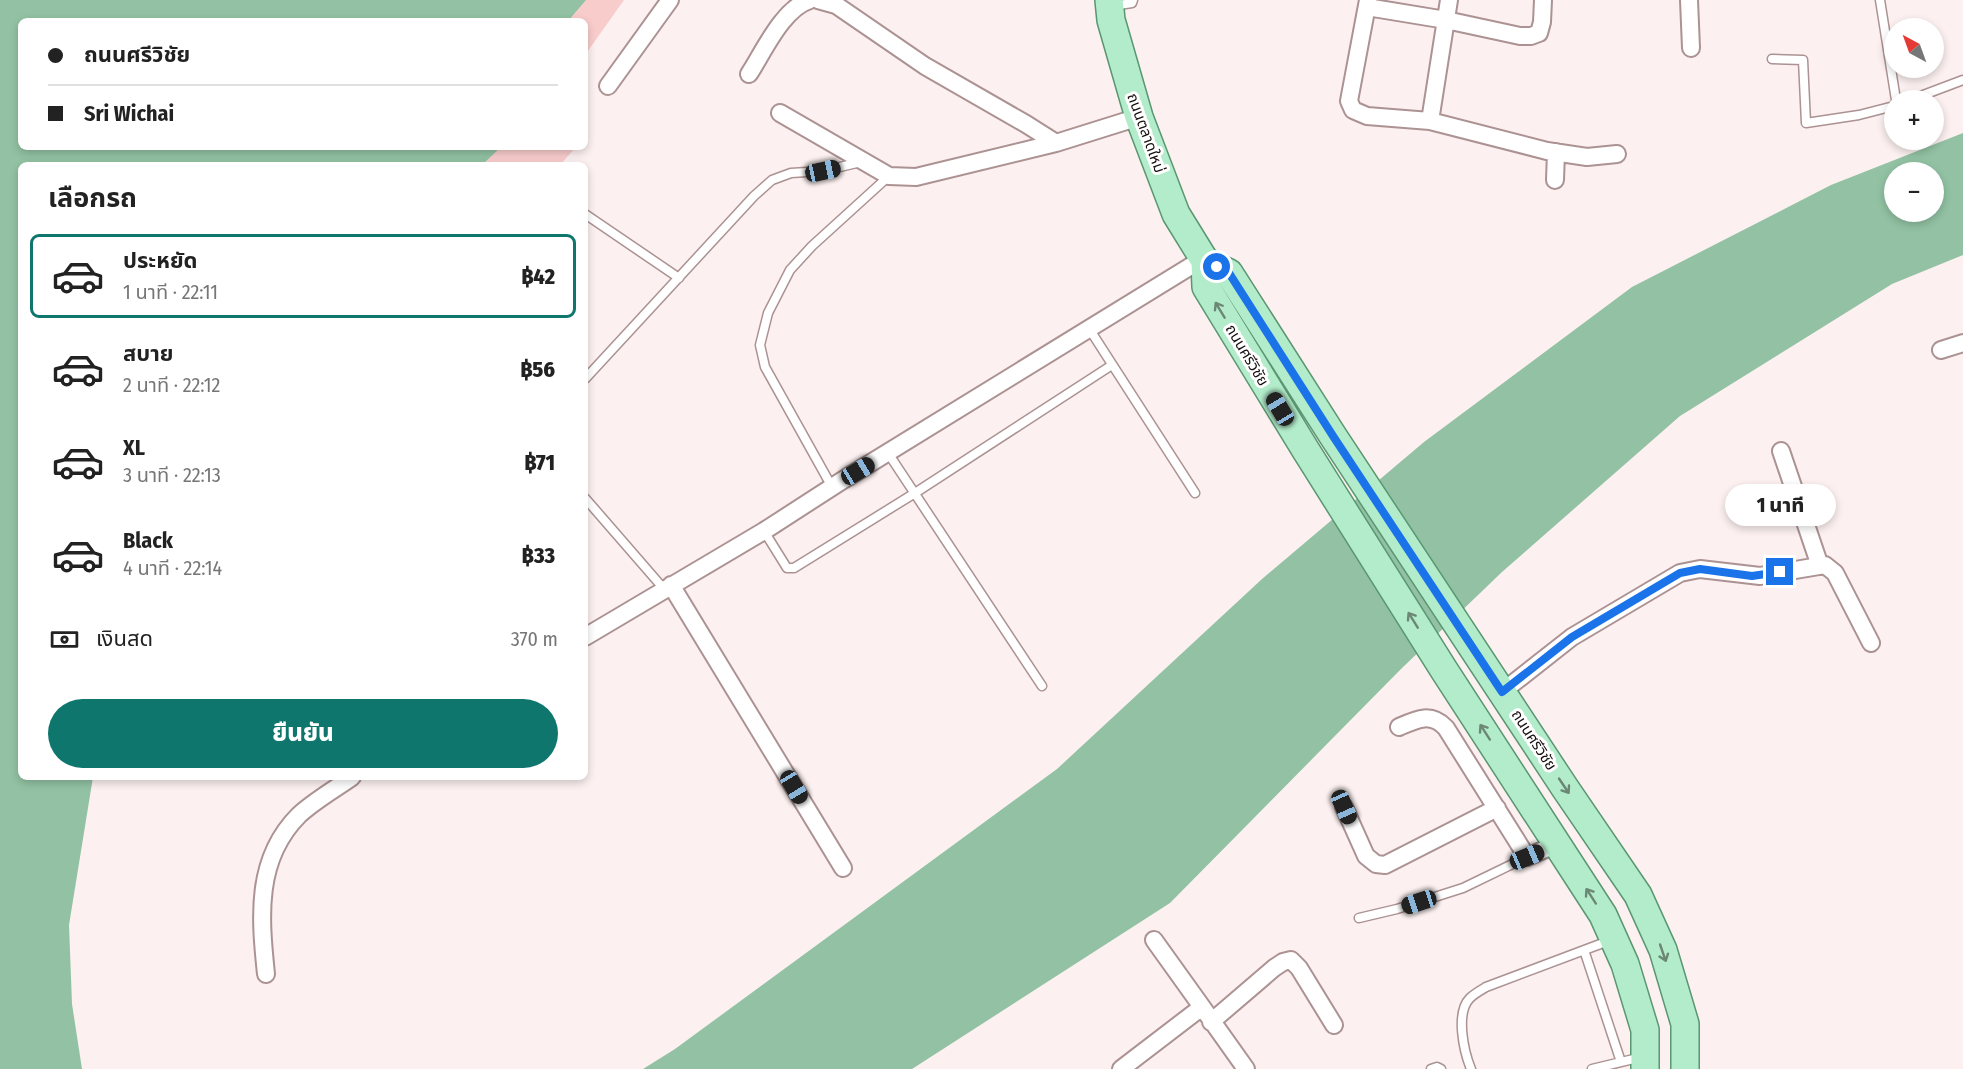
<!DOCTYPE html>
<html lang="th">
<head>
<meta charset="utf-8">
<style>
	body { margin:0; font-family:"Fira Sans Condensed","Noto Sans Thai",sans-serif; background:#f2f2f2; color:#222; height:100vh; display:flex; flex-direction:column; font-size:22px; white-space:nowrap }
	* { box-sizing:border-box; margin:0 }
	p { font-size:20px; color:#767676 }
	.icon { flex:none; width:33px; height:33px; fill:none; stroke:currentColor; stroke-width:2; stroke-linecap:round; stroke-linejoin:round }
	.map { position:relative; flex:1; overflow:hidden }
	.sheet { position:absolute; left:18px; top:162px; width:570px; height:618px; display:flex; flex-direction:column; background:#fff; border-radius:9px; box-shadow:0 3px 9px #0003 }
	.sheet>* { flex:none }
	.banner { position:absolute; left:18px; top:18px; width:570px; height:132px; border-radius:9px; box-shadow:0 3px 9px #0003; display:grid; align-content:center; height:132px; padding:0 30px; background:#fff }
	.needle { width:39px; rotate:319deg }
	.controls { position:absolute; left:1884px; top:18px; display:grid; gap:12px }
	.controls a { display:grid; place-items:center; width:60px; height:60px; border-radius:50%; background:#fff; box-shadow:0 3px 9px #0003; font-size:30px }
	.end { position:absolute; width:27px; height:27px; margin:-14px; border:8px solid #1a73e8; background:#fff; box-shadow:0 0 0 3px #fff }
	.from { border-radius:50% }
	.bubble { position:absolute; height:42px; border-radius:21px; background:#fff; box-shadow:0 3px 9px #0003; font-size:20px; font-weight:800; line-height:42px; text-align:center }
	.car { position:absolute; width:18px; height:36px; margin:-18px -9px; border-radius:8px; box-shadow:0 0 4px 2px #0007; background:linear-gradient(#222 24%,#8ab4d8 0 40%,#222 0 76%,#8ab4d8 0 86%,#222 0) }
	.banner b { display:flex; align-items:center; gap:21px; height:57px; font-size:22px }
	.banner b+b { border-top:2px solid #e0e0e0 }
	.banner i { width:15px; height:15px; background:#222 }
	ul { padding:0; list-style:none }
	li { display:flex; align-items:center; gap:18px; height:84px; margin:0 12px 9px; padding:0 18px; border:3px solid transparent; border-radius:9px }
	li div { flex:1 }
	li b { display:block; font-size:22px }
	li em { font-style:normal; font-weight:800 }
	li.active { border-color:#0f766e }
	li>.icon { width:54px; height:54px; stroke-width:1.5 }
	h2 { padding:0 30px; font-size:27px; line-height:72px }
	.pay { display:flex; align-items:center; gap:15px; height:66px; padding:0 30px; font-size:22px }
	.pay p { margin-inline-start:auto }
	.action { display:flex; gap:12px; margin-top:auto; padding:12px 30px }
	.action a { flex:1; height:69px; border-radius:36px; background:#0f766e; color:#fff; font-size:24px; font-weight:800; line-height:69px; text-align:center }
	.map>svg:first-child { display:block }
</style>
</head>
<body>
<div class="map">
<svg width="1963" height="1069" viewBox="0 0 1963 1069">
	<rect width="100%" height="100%" fill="#fcf0f0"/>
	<path fill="#f9cccc" d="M562,0H624L585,55V21H546Z
		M488,147H576L560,165H471Z"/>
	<path fill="#92c2a3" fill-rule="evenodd" d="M0,0H586L568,21H21V147H501L482,165H21V777H93L69,925L72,1004L82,1069H0Z
		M1963,133V255L1892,284L1680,416L1502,572L1401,669L1170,903L912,1069H643L675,1049L1057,769L1262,579L1424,442L1632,287L1831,185ZM1894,172H1934V212H1894Z"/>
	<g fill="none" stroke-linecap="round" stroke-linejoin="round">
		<defs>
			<path id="lane" d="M1880,0L1896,100
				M1112,6L1132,3L1133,0
				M1772,59L1803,60L1806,123L1859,115L1894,106
				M1910,100L1963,80
				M585,214L679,278
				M1090,330L1195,493
				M585,379L754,196L772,180L791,173L823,171L861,162
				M888,453L1042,686
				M832,487L765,367L760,345L768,313L790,270L812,246L889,176
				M585,498L664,589
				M764,531L787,568H794L915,493L1112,365
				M1359,918L1397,909L1463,888L1527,857
				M1584,950L1621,1062
				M1431,1069L1437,1067L1441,1069
				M1471,1069C1464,1052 1455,1013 1470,998C1474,994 1481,990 1486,987L1611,940
				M1592,1069L1642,1057"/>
			<path id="street" d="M818,0L836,5L925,66L1026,124L1056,143
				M1368,0L1349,101L1353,110L1367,116L1430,121L1547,151L1587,157L1617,154
				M1689,0L1691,48
				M1367,7L1446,20L1520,36H1531L1539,33L1542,22L1543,0
				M749,74C764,51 783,8 810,0
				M608,86L670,0
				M780,113L889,176L916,177L1056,143L1139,117
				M1430,121L1449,0
				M1555,180L1556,152
				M1941,350L1963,343
				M1781,451L1820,566
				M671,585L843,868
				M585,637L764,531L843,480L1204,258
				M1502,692L1572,637L1680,573L1700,569L1760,576L1825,565L1835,573L1871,643
				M1399,727C1417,719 1431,712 1446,728L1527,857L1557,844
				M1344,807L1366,856L1376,864L1385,865L1497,808
				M1154,940L1202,1007
				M266,974C260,917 255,859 299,815C314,801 335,789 352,777
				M1211,1022L1274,968L1283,962L1291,960L1299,968L1334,1025
				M1121,1069L1202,1007L1246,1069"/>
			<path id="primary" d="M1109,0L1111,20L1139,117L1176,214L1205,261L1206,287L1305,449L1444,670L1603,915L1625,964L1645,1030V1069
				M1205,261L1229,273L1333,436L1565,788L1638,895L1663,950L1685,1024V1069"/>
		</defs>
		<use href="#lane" stroke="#ac9292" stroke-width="11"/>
		<use href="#street" stroke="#ac9292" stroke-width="20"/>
		<use href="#primary" stroke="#5a9671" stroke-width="30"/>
		<use href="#lane" stroke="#fff" stroke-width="8"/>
		<use href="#street" stroke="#fff" stroke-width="16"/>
		<use href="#primary" stroke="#b2ecca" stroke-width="27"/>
	</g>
	<defs><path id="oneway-shaft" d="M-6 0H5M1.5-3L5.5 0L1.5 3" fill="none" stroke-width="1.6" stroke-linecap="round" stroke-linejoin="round" transform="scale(1.5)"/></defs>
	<g stroke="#6c8875">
		<use href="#oneway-shaft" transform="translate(1220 310) rotate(-121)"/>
		<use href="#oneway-shaft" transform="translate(1413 620) rotate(-122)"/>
		<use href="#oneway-shaft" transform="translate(1485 732) rotate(-123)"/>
		<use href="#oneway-shaft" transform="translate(1564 786) rotate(56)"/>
		<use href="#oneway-shaft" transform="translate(1591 896) rotate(-123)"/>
		<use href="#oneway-shaft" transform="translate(1663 953) rotate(71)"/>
	</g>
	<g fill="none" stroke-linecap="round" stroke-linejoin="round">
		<path stroke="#1a73e8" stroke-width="8" d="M1217,267L1229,273L1333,436L1502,692L1572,637L1680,573L1700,569L1752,576L1780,572"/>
	</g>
	<g text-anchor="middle" stroke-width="6" stroke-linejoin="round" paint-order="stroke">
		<g font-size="15" fill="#170e0e" stroke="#fff">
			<text transform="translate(1146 133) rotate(70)" y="5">ถนนตลาดใหม่</text>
			<text transform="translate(1247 355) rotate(59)" y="5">ถนนศรีวิชัย</text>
			<text transform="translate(1534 740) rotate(57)" y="5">ถนนศรีวิชัย</text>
		</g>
	</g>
</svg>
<div class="controls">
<a><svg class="needle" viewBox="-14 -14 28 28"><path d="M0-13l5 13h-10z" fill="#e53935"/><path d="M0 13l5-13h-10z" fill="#767676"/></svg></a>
<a>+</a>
<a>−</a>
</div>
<i class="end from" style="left:1217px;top:267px"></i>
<i class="end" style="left:1780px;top:572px"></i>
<div class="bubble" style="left:1725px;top:484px;width:111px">1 นาที</div>
<i class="car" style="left:823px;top:171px;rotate:78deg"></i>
<i class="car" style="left:1280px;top:409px;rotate:329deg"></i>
<i class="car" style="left:858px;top:471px;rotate:59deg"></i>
<i class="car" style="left:794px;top:787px;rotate:149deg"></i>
<i class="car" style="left:1344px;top:807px;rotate:156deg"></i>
<i class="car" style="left:1527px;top:857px;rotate:67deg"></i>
<i class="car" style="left:1419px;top:902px;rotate:252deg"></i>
<div class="banner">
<b><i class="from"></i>ถนนศรีวิชัย</b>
<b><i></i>Sri Wichai</b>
</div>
<section class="sheet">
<h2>เลือกรถ</h2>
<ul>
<li class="active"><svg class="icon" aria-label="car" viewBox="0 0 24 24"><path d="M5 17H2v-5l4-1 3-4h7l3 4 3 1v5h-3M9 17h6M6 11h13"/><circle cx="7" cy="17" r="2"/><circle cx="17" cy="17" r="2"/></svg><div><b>ประหยัด</b><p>1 นาที · 22:11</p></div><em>฿42</em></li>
<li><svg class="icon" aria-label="car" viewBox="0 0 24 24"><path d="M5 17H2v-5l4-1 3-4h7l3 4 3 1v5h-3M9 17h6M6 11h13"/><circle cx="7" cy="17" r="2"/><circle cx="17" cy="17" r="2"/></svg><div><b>สบาย</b><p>2 นาที · 22:12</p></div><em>฿56</em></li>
<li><svg class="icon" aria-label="car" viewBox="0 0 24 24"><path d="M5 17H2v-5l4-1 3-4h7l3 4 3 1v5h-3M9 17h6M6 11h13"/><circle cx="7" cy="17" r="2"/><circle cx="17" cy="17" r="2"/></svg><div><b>XL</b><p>3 นาที · 22:13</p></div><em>฿71</em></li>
<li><svg class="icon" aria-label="car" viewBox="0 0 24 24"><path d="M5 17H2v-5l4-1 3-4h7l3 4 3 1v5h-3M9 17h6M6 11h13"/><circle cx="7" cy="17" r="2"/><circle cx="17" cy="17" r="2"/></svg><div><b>Black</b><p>4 นาที · 22:14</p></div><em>฿33</em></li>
</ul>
<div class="pay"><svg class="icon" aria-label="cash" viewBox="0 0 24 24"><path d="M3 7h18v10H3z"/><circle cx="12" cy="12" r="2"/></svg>เงินสด<p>370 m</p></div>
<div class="action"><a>ยืนยัน</a></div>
</section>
</div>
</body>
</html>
